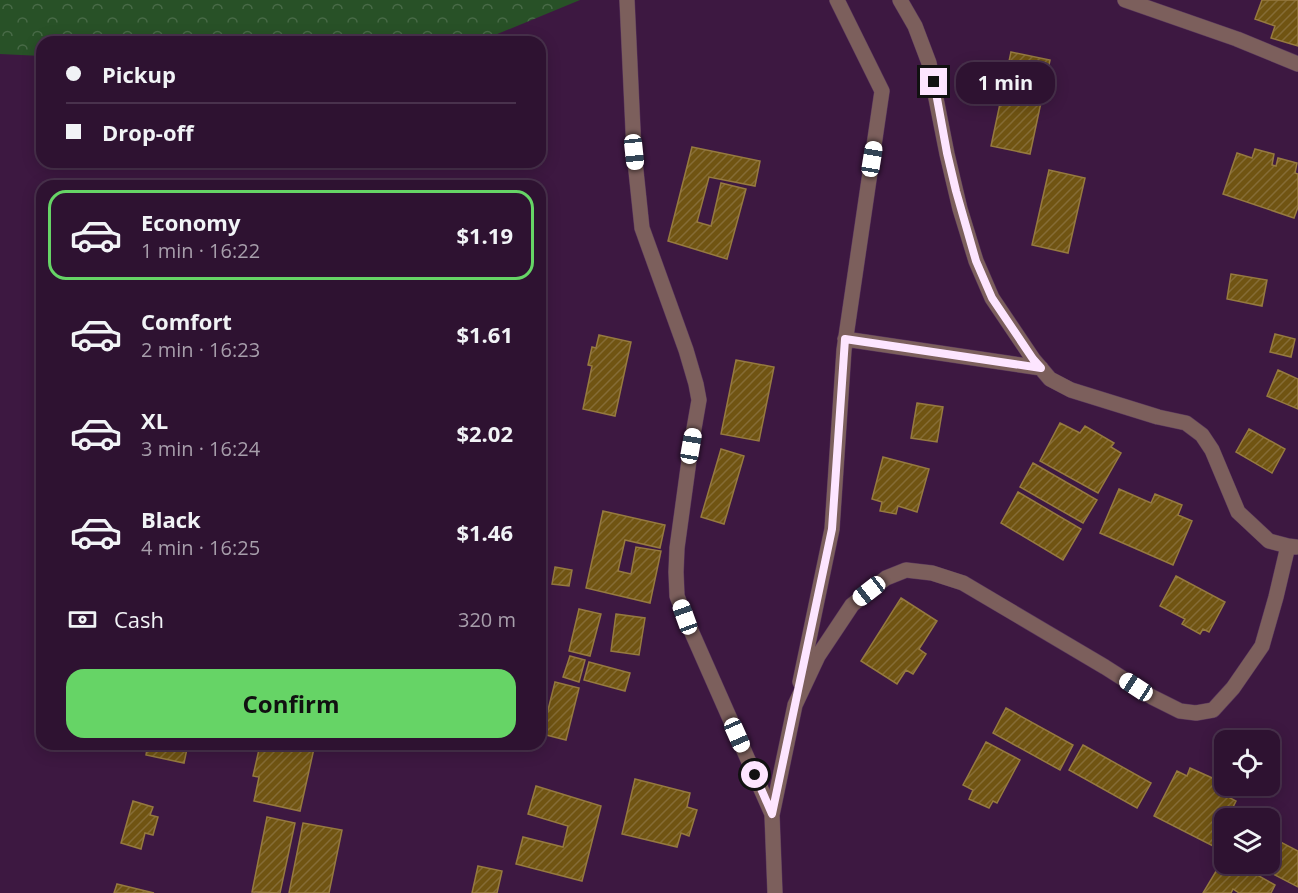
<!DOCTYPE html>
<html lang="en">
<head>
<meta charset="utf-8">
<style>
	body { margin:0; font-family:"Open Sans",sans-serif; background:#361b39; color:#f1f3f6; height:100vh; display:flex; flex-direction:column; font-size:22px; white-space:nowrap }
	* { box-sizing:border-box; margin:0 }
	p { font-size:20px; color:#a79eab }
	.icon { flex:none; width:33px; height:33px; fill:none; stroke:currentColor; stroke-width:2; stroke-linecap:round; stroke-linejoin:round }
	.map { position:relative; flex:1; overflow:hidden }
	.details { position:absolute; left:36px; top:180px; width:510px; height:570px; display:flex; flex-direction:column; background:#2e1231; border-radius:18px; box-shadow:0 3px 15px #0003,0 0 0 2px #49324d }
	.details>* { flex:none }
	.banner { position:absolute; left:36px; top:36px; width:510px; height:132px; border-radius:18px; box-shadow:0 3px 15px #0003,0 0 0 2px #49324d; display:grid; align-content:center; height:132px; padding:0 30px; background:#2e1231 }
	.fabs { position:absolute; left:1214px; top:730px; display:grid; gap:12px }
	.fabs a { display:grid; place-items:center; width:66px; height:66px; border-radius:12px; background:#2e1231; box-shadow:0 3px 15px #0003,0 0 0 2px #49324d; font-size:30px }
	.end { position:absolute; width:27px; height:27px; margin:-14px; border:8px solid #fde5ff; background:#111; box-shadow:0 0 0 3px #111 }
	.from { border-radius:50% }
	.bubble { position:absolute; height:42px; border-radius:18px; background:#2e1231; box-shadow:0 3px 15px #0003,0 0 0 2px #49324d; font-size:20px; font-weight:700; line-height:42px; text-align:center }
	.car { position:absolute; width:18px; height:36px; margin:-18px -9px; border-radius:8px; box-shadow:0 0 4px 2px #0007; background:linear-gradient(#fff 24%,#345 0 40%,#fff 0 76%,#345 0 86%,#fff 0) }
	.banner b { display:flex; align-items:center; gap:21px; height:57px; font-size:22px }
	.banner b+b { border-top:2px solid #49324d }
	.banner i { width:15px; height:15px; background:#f1f3f6 }
	ul { padding:10px 0 0; list-style:none }
	li { display:flex; align-items:center; gap:18px; height:90px; margin:0 12px 9px; padding:0 18px; border:3px solid transparent; border-radius:18px }
	li div { flex:1 }
	li b { display:block; font-size:22px }
	li em { font-style:normal; font-weight:700 }
	li.current { border-color:#66d466 }
	li>.icon { width:54px; height:54px; stroke-width:1.5 }
	.pay { display:flex; align-items:center; gap:15px; height:66px; padding:0 30px; font-size:22px }
	.pay p { margin-inline-start:auto }
	.cta { display:flex; gap:12px; margin-top:auto; padding:12px 30px }
	.cta a { flex:1; height:69px; border-radius:18px; background:#66d466; color:#111; font-size:24px; font-weight:700; line-height:69px; text-align:center }
	.map>svg:first-child { display:block }
</style>
</head>
<body>
<div class="map">
<svg width="1298" height="893" viewBox="0 0 1298 893">
	<defs>
		<pattern id="forest-crowns" width="20" height="18" patternUnits="userSpaceOnUse" patternTransform="scale(1.5)"><rect width="20" height="18" fill="#285127"/><path d="M2 6a3 3 0 1 1 6 0M12 15a3 3 0 1 1 6 0" fill="none" stroke="#486a47"/></pattern>
		<pattern id="building-hatch" width="6" height="6" patternUnits="userSpaceOnUse" patternTransform="scale(1.5)"><rect width="6" height="6" fill="#705412"/><path d="M-1 1l2-2M0 6l6-6M5 7l2-2" fill="none" stroke="#856c36"/></pattern>
	</defs>
	<rect width="100%" height="100%" fill="#3d1841"/>
	<path fill="url(#forest-crowns)" d="M0,0H580L478,42H42V56L0,54Z"/>
	<path fill="url(#building-hatch)" stroke="#967a40" stroke-width="1.5" d="M1262,0H1298V46L1271,38L1275,26L1255,19Z
		M1011,52L1050,60L1030,154L991,146Z
		M692,147L760,161L755,186L709,177L697,222L711,226L721,183L746,189L727,259L668,241Z
		M1255,149L1274,154L1272,165L1276,166L1278,158L1297,163L1295,173L1298,174V207L1294,218L1223,194L1237,153L1252,158Z
		M1049,170L1085,178L1068,253L1032,245Z
		M1231,274L1267,280L1262,306L1227,299Z
		M1275,334L1295,339L1291,357L1270,352Z
		M599,335L631,342L615,416L583,409L592,366L588,365L592,347L596,348Z
		M736,360L774,367L759,441L721,434Z
		M1278,370L1298,379V409L1267,396Z
		M917,403L943,407L937,442L911,438Z
		M1060,423L1080,433L1085,426L1114,443L1111,447L1121,453L1098,493L1040,461Z
		M1249,429L1285,449L1272,473L1236,452Z
		M721,449L744,456L724,524L701,517Z
		M883,457L929,469L917,512L898,506L896,514L880,511L882,502L872,499Z
		M1033,463L1097,500L1083,523L1020,487Z
		M1119,489L1151,503L1155,494L1182,505L1178,515L1192,521L1173,565L1100,533Z
		M1018,492L1081,529L1063,560L1001,523Z
		M603,511L665,525L660,548L625,540L618,571L631,574L636,547L661,551L650,603L586,588Z
		M555,567L572,570L569,586L552,584Z
		M1176,576L1225,602L1209,632L1203,629L1200,634L1182,624L1185,619L1160,606Z
		M901,598L937,621L919,649L926,654L913,674L906,670L897,684L861,661Z
		M579,609L601,614L590,656L569,651Z
		M616,614L645,618L639,655L611,651Z
		M570,656L585,660L579,682L563,677Z
		M589,662L630,673L625,691L584,680Z
		M555,682L579,688L566,740L542,734Z
		M1006,708L1073,745L1060,770L993,733Z
		M986,742L1020,760L997,803L993,801L989,808L969,799L973,790L963,785Z
		M148,744H188L184,763L146,755Z
		M267,744H315L300,811L254,801L259,777L253,776L260,745L266,747Z
		M1083,745L1151,783L1137,808L1069,770Z
		M1190,768L1219,781L1215,790L1236,801L1227,819H1224V834L1217,848L1154,816L1177,771L1187,776Z
		M635,779L690,793L687,807L697,810L689,836L681,833L677,847L622,834Z
		M536,786L601,806L582,881L516,864L523,837L563,847L568,826L528,814Z
		M133,801L153,807L150,815L158,817L153,835L145,833L141,849L121,843Z
		M267,817L295,823L280,893L252,892Z
		M303,823L342,830L329,893H289Z
		M1269,836L1298,851V887L1254,864H1269Z
		M1224,858V864H1238L1275,885L1271,893H1239L1233,889L1231,893H1203Z
		M478,866L502,871L497,893H472Z
		M117,884L154,893H114Z"/>
	<g fill="none" stroke-linecap="round" stroke-linejoin="round">
		<defs>
			<path id="minor" d="M627,0L634,152L642,228L686,350L696,384L699,400L691,446L677,548L676,572L677,596L685,617L772,814
				M900,0L915,26L929,63L947,154L960,209L976,261L992,298L1033,359L1050,379L1071,390L1158,417L1186,423L1202,435L1212,450L1238,512L1269,541L1288,546L1296,547
				M1125,0L1237,39L1298,64
				M845,339L1041,368
				M800,682L832,529L844,350L882,91L837,0
				M775,893L772,815L795,705L818,656L852,605L886,578L906,570L932,573L963,583L1105,667L1152,697L1180,711L1196,713L1213,710L1233,688L1262,646L1276,597L1288,546"/>
		</defs>
		<use href="#minor" stroke="#58355c" stroke-width="16"/>
		<use href="#minor" stroke="#7c5f5c" stroke-width="15"/>
	</g>
	<g fill="none" stroke-linecap="round" stroke-linejoin="round">
		<path stroke="#fde5ff" stroke-width="8" d="M755,775L772,814L832,529L845,339L1041,368L1033,359L992,298L976,261L956,191L947,153L934,82"/>
	</g>
</svg>
<div class="fabs">
<a><svg class="icon" aria-label="locate" viewBox="0 0 24 24"><circle cx="12" cy="12" r="6"/><path d="M12 2v4M12 18v4M2 12h4M18 12h4"/></svg></a>
<a><svg class="icon" aria-label="layers" viewBox="0 0 24 24"><path d="M12 4l9 5-9 5-9-5zM3 14l9 5 9-5"/></svg></a>
</div>
<i class="end from" style="left:755px;top:775px"></i>
<i class="end" style="left:934px;top:82px"></i>
<div class="bubble" style="left:956px;top:62px;width:99px">1 min</div>
<i class="car" style="left:634px;top:152px;rotate:174deg"></i>
<i class="car" style="left:872px;top:159px;rotate:9deg"></i>
<i class="car" style="left:691px;top:446px;rotate:10deg"></i>
<i class="car" style="left:869px;top:591px;rotate:232deg"></i>
<i class="car" style="left:685px;top:617px;rotate:340deg"></i>
<i class="car" style="left:1136px;top:687px;rotate:303deg"></i>
<i class="car" style="left:737px;top:735px;rotate:156deg"></i>
<div class="banner">
<b><i class="from"></i>Pickup</b>
<b><i></i>Drop-off</b>
</div>
<section class="details">
<ul>
<li class="current"><svg class="icon" aria-label="car" viewBox="0 0 24 24"><path d="M5 17H2v-5l4-1 3-4h7l3 4 3 1v5h-3M9 17h6M6 11h13"/><circle cx="7" cy="17" r="2"/><circle cx="17" cy="17" r="2"/></svg><div><b>Economy</b><p>1 min · 16:22</p></div><em>$1.19</em></li>
<li><svg class="icon" aria-label="car" viewBox="0 0 24 24"><path d="M5 17H2v-5l4-1 3-4h7l3 4 3 1v5h-3M9 17h6M6 11h13"/><circle cx="7" cy="17" r="2"/><circle cx="17" cy="17" r="2"/></svg><div><b>Comfort</b><p>2 min · 16:23</p></div><em>$1.61</em></li>
<li><svg class="icon" aria-label="car" viewBox="0 0 24 24"><path d="M5 17H2v-5l4-1 3-4h7l3 4 3 1v5h-3M9 17h6M6 11h13"/><circle cx="7" cy="17" r="2"/><circle cx="17" cy="17" r="2"/></svg><div><b>XL</b><p>3 min · 16:24</p></div><em>$2.02</em></li>
<li><svg class="icon" aria-label="car" viewBox="0 0 24 24"><path d="M5 17H2v-5l4-1 3-4h7l3 4 3 1v5h-3M9 17h6M6 11h13"/><circle cx="7" cy="17" r="2"/><circle cx="17" cy="17" r="2"/></svg><div><b>Black</b><p>4 min · 16:25</p></div><em>$1.46</em></li>
</ul>
<div class="pay"><svg class="icon" aria-label="cash" viewBox="0 0 24 24"><path d="M3 7h18v10H3z"/><circle cx="12" cy="12" r="2"/></svg>Cash<p>320 m</p></div>
<div class="cta"><a>Confirm</a></div>
</section>
</div>
</body>
</html>
